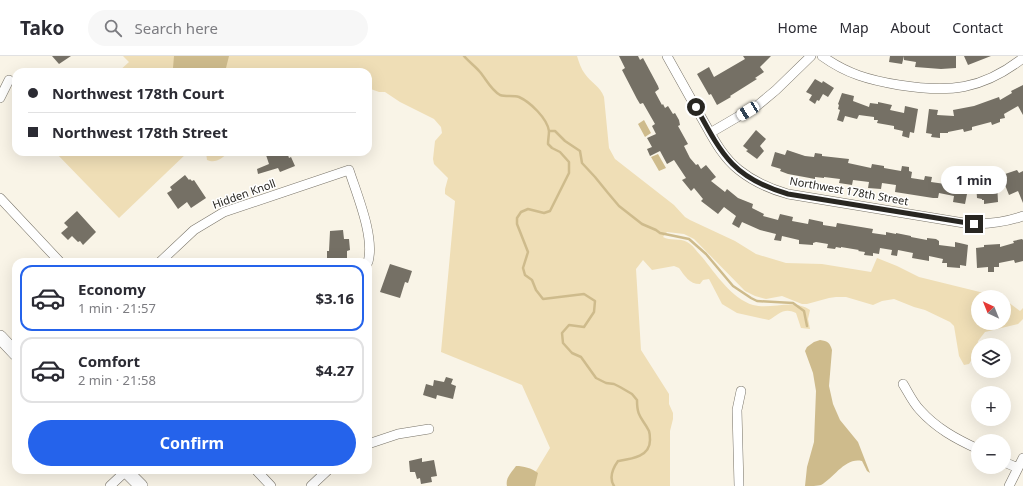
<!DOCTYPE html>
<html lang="en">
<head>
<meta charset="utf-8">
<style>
	body { margin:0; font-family:"Noto Sans",sans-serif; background:#f7f7f7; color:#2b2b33; height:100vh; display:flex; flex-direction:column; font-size:15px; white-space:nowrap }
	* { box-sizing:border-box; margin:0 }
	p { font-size:13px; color:#7c7c81 }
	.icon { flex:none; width:22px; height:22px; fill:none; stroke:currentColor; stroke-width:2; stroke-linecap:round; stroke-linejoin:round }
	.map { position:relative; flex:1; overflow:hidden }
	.panel { position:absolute; left:12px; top:202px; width:360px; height:216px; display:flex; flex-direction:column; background:#fff; border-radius:12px; box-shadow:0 4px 16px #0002 }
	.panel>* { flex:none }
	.top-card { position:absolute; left:12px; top:12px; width:360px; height:88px; border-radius:12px; box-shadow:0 4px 16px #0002; display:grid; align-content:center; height:88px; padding:0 16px; background:#fff }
	.needle { width:26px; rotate:317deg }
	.fabs { position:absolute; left:971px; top:234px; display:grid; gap:8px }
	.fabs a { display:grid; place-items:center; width:40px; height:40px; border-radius:50%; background:#fff; box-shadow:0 4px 16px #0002; font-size:20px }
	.end { position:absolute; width:18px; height:18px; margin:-9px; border:5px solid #282621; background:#fff; box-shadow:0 0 0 2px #fff }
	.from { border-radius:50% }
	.bubble { position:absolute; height:28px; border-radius:14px; background:#fff; box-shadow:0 4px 16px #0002; font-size:13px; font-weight:700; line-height:28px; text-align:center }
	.car { position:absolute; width:12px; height:24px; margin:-12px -6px; border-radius:5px; box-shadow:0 0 3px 1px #0007; background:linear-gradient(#fff 24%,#345 0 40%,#fff 0 76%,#345 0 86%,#fff 0) }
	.top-card b { display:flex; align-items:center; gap:14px; height:38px; font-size:15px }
	.top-card b+b { border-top:1px solid #e1e1e2 }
	.top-card i { width:10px; height:10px; background:#2b2b33 }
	ul { padding:7px 0 0; list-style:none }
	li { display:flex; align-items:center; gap:12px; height:66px; margin:0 8px 6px; padding:0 8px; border:2px solid #e1e1e2; border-radius:12px }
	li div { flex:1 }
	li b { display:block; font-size:15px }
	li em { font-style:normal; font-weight:700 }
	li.current { border-color:#2563eb }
	li>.icon { width:36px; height:36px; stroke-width:1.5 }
	.primary-button { display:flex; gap:8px; margin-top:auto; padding:8px 16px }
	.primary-button a { flex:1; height:46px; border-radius:24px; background:#2563eb; color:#fff; font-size:16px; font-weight:700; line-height:46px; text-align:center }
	header { display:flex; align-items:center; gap:24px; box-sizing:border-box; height:56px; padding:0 20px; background:#fff; border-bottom:1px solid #e1e1e2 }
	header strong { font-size:19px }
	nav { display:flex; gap:22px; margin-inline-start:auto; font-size:14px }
	.search { width:280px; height:36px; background:#f7f7f7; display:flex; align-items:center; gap:10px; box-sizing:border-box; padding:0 14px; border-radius:22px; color:#7c7c81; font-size:15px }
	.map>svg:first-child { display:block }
</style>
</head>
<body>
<header>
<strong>Tako</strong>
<div class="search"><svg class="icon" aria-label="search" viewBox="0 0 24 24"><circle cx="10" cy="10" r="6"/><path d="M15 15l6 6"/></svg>Search here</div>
<nav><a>Home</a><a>Map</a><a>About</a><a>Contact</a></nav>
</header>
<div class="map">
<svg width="1023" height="430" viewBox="0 0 1023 430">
	<rect width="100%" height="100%" fill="#f9f4e7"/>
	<path fill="#efdeb6" d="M123,0H577C579,6 581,13 585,18C591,27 600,30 604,41L609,92L615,103L674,149L685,161L690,164L735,185L756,198L786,207L822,208L871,216L877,202L897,210L919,221L984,237L997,238L1001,241H978V267H1004V243L1020,255L1023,252V263L1018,268L985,276L978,285L976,297L969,308L964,309L959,300L954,270L950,266L925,254L914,251L894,243L882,245L873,249L846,241H836L829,242L807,248H802L782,240L766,243L755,240L745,235L694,183L684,178L667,176L663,181C670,185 680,182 687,186C693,189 697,196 702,201C715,217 732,243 753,249C772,254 793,242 810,254L808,263L810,273L801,272L796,257C784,251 779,258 769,264L737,257L722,248L709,223L703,224L700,228C689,228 685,220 679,212L674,210L652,214L643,204L636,213L641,294L669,338V348L673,357V363L670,375V430H527L550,392L522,329L441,296L455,145L445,138V133L448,122L434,108L433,103L435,85L442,77L441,71L434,63L400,46L385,36H379L368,32V16H118L129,6Z
		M55,96H188L119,162Z
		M206,96H229C222,102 216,108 207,104Z"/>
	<path fill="#cebb8c" d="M174,0H229L225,16H170L173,12Z
		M644,64L651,77L645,81L638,68Z
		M658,98L666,112L659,115L651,101Z
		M820,284C828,285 830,287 832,294L829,330L833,348L840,364L858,386L870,417L867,415L862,405C845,401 834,422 821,429C818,430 810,430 805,430L807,411L814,386L816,335L813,317L805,295L807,291L814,286Z
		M516,410C524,410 531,412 538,417L535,430H507C505,422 512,416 516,410Z"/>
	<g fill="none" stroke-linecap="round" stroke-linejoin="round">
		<path stroke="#cebb8c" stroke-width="2.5" d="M464,0C469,6 475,10 480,16C486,23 491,34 500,39C506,41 513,39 519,41C530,46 547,62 549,75C549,79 548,84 548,88L552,92L560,96L569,106V117L550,155L544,157L528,153L521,156L517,162V168L528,196L523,212L525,219L532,224L536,234L543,243L584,238L595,245L594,256L584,271L569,269L562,277L563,287L572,297L581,301L596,322L606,327L614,328L620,331L632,338L637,344C637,362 642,361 649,375C650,378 650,381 650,384C650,401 631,403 618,405C613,412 609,422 614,430
			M549,75H555L565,85L580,95L582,107L595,121L608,137L619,150L642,168L656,174L660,177L689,183L706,198L733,230L751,242L757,245L793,247L804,255L807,270"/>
	</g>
	<path fill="#757065" d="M52,0H71L59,8Z
		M619,0H638L640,4L643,2L658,30L659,33L655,36L662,49L663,48L665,52L668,50L673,58L675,57L679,64L680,69L678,70L688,88L684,90L690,102L696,109L698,108L701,113L706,109L716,121L711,125L725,136L727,133L738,142L753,148L752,152L764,158L763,160L778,164L780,158L793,161L792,165L808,168L809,163L823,166V169L836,171L837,167L873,173L872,177L886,179V176L896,178V177L911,180V181L927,184V182L936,183L939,185V189L955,191V186L964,188L968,189L966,210L960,209V212L947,211V207H942L943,203L929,200V205L912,202L913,197L898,194L897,200L891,199L892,194L880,192L879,198L873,197V200L864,199L865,196L858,195L859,194L841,191V192L836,191L835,193L827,192L828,188L816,186L813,187V189L799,188V184L782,180L781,185L774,184L776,178L760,174L742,166L739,172L732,168L736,160L724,151L718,158L701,145L703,143L694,132L691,135L682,124L686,122L674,104L667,108L660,95L650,100L647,93L652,91L647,82L656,78L652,70L655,68L643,47L640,48L637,43L622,14L625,12Z
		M743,0H771L760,11L764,16L755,22L757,23L730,40L731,41L717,49L711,38L709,39L697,18L709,11L714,21L745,3Z
		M890,0H904L902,8L889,6Z
		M904,0H956V12L941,13L915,11L916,6L904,4Z
		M964,0H991L968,9Z
		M815,23L822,27L823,25L834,32L828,41L823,38L819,45L817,44L815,48L809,44L812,39L806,36Z
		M1023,29V59L1018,50L1004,58L1005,62L1000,63V66L992,69L991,66L972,71V74L964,76L963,73L948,76V77H940V82L931,81L932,78L926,77L929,53L938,54L937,59L954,60L953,54L974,50L999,41L1000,44L1012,37L1011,35Z
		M842,37L854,40L853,45L869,51L870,47L878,48V46L892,49L890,54L904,57L905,50L918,53L914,77L910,76L909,82L902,80L903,75L894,73V70L877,67L878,64H874V61L859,59L857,63L845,60L843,66L837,64L840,54L838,53L839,49L838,48Z
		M756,74L766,83L760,90L764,95L757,103L746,95L748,94L743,90Z
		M787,94L805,100L814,101L815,97L822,98V100L849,103L848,107L871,112L872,108L884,110V112L901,115L902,110L909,111V115L912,116L911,122L924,124L925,120L932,121L931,126L945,128L946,124H951V122L964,125V128H969L965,148L953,146L954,140L939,137L938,142H933L895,136L896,129L882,127L881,133L868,132L869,126L853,124L852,129L839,127L840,123L824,121V122L815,121V123L788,118L780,115L781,113L771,110L775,96L785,99Z
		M265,96H287L289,102L291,101L295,110L280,116L278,112L258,118L257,113L269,108Z
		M1017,114L1019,117L1023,115V147L1018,135L1009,139L1003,124L1007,122L1005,118Z
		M185,119L189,124L190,123L192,125L194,124L206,142L191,152L187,146L178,153L167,137L172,134L170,131Z
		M980,123H987V127L997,126L998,146L984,148V144H982V143L977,142L976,127H981Z
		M77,155L96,176L83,189L80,185L78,186L72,180L68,184L61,177L68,171L64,167Z
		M343,174L344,183H349L350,194L347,195V206H330V202H327V195H329L330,175Z
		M1022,183L1023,184V205L1015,207L1014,204L999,207V211H994V216H988V211L977,212L976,192L984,191V189L1000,188V191L1014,187L1013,185Z
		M390,208L412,215L408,227L405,226L400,242L380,236Z
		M446,321L453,323L451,328L456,330L453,343L437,339L436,343L423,339L426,328L433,330L434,324L444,326Z
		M422,402V406L434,404L437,420L431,421L432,426L421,428L420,422L417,423L415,416H410L409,405Z"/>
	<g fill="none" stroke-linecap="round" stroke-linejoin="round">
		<defs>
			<path id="street" d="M667,0C678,20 689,39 700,59C711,78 721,100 739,114C754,126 770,133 788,138L964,167C985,169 1003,167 1023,160
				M822,0C847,18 869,24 899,29C949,37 982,34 1023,2
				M0,42L9,24
				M710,77L758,49L776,34L811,0
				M0,142L60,206
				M160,206L194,174L224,156L349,114C357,139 375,181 368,206
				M903,328C908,336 913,347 920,354C936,372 956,383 978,393
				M368,388L398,378L429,373
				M1004,406L1018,412
				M256,414L271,430
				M110,430L127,414
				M311,430L328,414
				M739,430L737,354L741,335
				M1009,430L1023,402"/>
			<path id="secondary" d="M0,281L16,298
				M125,414L141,430"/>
		</defs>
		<use href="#street" stroke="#777267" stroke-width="10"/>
		<use href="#secondary" stroke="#777267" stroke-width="14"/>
		<use href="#street" stroke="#fff" stroke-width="9"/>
		<use href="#secondary" stroke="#fff" stroke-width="13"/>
	</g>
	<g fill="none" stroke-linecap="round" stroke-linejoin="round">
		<path stroke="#282621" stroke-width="5" d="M696,51C722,99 733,122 788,138L974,168"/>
	</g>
	<g text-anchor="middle" stroke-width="3" stroke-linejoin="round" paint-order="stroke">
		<g font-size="11" fill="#282621" stroke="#fff">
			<text transform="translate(849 135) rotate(10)" y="4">Northwest 178th Street</text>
			<text transform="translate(244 138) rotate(-20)" y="4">Hidden Knoll</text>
		</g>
	</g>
</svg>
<div class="fabs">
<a><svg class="needle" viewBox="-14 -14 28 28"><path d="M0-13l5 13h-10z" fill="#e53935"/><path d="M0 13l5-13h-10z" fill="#7c7c81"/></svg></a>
<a><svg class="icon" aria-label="layers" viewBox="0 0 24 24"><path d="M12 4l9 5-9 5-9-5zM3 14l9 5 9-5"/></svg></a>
<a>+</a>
<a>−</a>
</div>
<i class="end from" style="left:696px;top:51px"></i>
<i class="end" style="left:974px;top:168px"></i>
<div class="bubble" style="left:941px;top:110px;width:66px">1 min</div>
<i class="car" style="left:748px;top:55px;rotate:238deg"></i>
<div class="top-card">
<b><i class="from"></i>Northwest 178th Court</b>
<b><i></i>Northwest 178th Street</b>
</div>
<section class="panel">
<ul>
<li class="current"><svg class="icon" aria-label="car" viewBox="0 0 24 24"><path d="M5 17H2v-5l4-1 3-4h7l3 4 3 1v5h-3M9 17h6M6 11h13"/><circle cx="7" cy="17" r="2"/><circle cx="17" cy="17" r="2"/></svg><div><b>Economy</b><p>1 min · 21:57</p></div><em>$3.16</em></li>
<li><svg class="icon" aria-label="car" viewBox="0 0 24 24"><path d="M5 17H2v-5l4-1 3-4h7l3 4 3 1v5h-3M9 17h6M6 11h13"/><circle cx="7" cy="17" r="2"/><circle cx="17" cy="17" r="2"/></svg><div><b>Comfort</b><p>2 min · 21:58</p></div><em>$4.27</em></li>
</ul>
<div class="primary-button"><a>Confirm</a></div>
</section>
</div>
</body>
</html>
